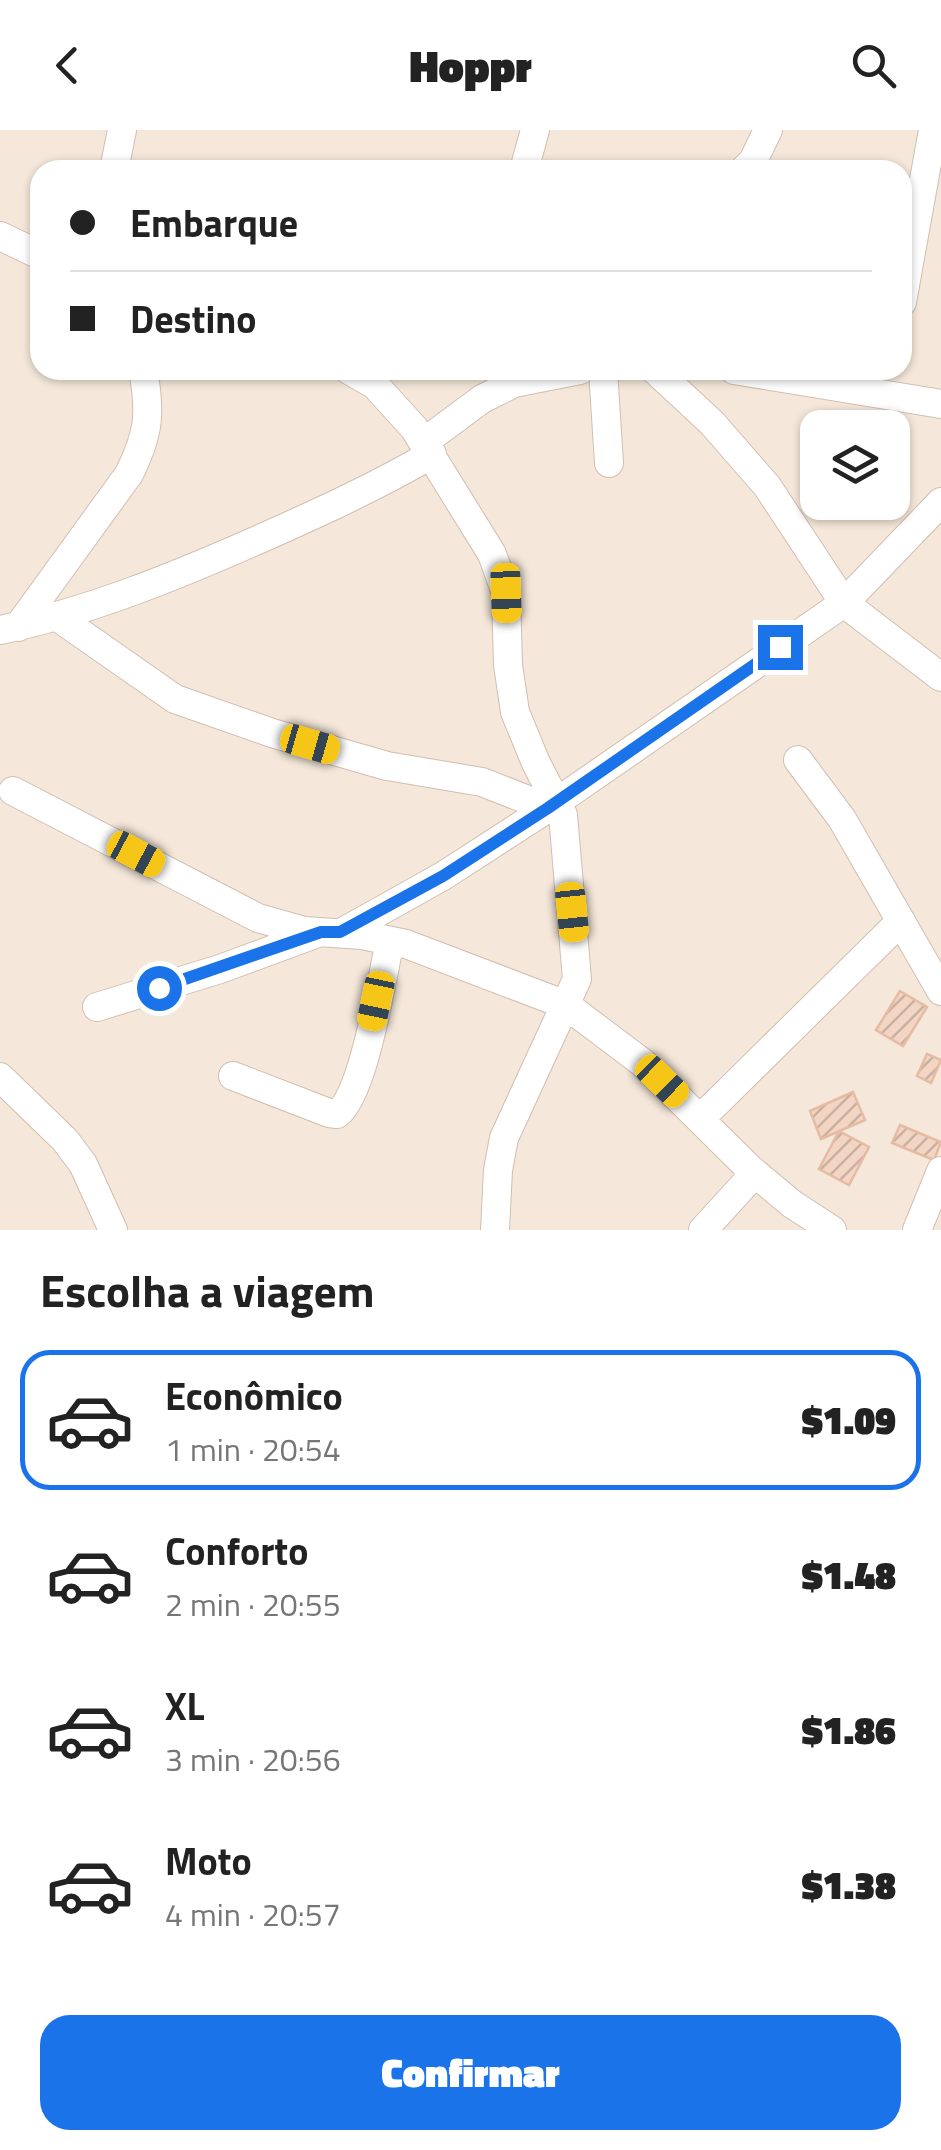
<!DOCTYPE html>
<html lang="pt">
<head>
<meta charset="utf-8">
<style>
	body { margin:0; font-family:"Titillium Web",sans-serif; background:#f6f6f6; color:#222; height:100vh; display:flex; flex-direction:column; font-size:38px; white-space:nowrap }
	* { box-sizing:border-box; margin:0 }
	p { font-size:32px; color:#767676 }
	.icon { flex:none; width:55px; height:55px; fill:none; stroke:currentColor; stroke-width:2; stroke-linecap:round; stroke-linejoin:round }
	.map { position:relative; height:1100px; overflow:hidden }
	.side { display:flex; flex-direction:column; background:#fff; flex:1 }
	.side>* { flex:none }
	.guide { position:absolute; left:30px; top:30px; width:882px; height:220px; border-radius:30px; box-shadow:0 2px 8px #0004; display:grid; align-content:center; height:220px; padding:0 40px; background:#fff }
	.fabs { position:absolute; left:800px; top:280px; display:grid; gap:20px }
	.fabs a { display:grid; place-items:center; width:110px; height:110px; border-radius:20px; background:#fff; box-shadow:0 2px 8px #0004; font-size:50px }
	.end { position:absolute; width:45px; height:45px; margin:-22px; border:12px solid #1a73e8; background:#fff; box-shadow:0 0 0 5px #fff }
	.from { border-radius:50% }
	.car { position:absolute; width:30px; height:60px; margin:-30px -15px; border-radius:12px; box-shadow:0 0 8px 2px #0007; background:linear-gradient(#f5c518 24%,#345 0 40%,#f5c518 0 76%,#345 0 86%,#f5c518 0) }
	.guide b { display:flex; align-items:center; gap:35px; height:95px; font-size:38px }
	.guide b+b { border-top:2px solid #e0e0e0 }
	.guide i { width:25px; height:25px; background:#222 }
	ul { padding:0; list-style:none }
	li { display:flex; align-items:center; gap:30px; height:140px; margin:0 20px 15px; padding:0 20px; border:5px solid transparent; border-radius:30px }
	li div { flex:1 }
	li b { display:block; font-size:38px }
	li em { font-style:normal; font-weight:800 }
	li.active { border-color:#1a73e8 }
	li>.icon { width:90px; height:90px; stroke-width:1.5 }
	h2 { padding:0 40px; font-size:45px; line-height:120px }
	.cta { display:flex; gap:20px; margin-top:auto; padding:20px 40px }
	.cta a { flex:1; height:115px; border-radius:30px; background:#1a73e8; color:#fff; font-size:40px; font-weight:800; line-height:115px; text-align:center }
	header { display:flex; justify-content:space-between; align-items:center; height:130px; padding:0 40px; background:#fff; font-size:45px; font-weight:800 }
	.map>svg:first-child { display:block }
</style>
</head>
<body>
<header><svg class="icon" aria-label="back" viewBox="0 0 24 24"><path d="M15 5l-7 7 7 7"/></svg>Hoppr<svg class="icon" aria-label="search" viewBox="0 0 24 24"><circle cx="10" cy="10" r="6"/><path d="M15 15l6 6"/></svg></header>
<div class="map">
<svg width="941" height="1100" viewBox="0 0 941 1100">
	<defs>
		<pattern id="building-hatch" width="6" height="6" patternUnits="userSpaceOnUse" patternTransform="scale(2.5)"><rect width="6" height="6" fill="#f3d5c3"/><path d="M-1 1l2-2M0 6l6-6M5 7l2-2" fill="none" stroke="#cab0a1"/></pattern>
	</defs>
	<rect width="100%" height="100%" fill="#fdf6ec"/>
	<path fill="#f5e8da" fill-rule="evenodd" d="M0,0H941V1100H0ZM40,40H902V240H40ZM818,298H892V372H818Z"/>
	<path fill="url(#building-hatch)" stroke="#e6bba3" stroke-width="2.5" d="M900,861L927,877L903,916L876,900Z
		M927,924L941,930L931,953L917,946Z
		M853,962L865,990L821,1009L810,981Z
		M900,995L941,1012L934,1030L892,1013Z
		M839,1001L869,1017L849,1055L819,1039Z"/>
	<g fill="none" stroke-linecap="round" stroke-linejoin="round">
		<defs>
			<path id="minor" d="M114,40L122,0
				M524,40L535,0
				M744,40L753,31L768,0
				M0,106L40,125
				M902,172L933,0
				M349,240L375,255L414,298L492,424L506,463L508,535L515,582L536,633L563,685L577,849L504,1008L498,1040L495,1100
				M603,240L609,333
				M655,240L712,293L767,356L844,473L941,547
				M734,240L941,274
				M424,312L482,269L514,253L580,240
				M59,488L175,569L272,603L387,636L482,652L548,678
				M18,497L129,344C149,304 151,283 143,240
				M0,500C87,482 171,448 253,412C314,385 374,358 432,324
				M798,630L842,689L941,861
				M13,661L258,788L304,801L362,805L406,814L566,875L643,933L749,1038L792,1074L832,1100
				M341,803L443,746L548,678L844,473L941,372
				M97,877L220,839L315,804
				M233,946L329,983L337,984C364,965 382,847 390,811
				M0,947L65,1010L83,1034L113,1100
				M701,988L901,791
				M703,1100L755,1043
				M917,1100L941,1041"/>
		</defs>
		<use href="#minor" stroke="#d1beb0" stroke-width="30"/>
		<use href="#minor" stroke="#fff" stroke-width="28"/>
	</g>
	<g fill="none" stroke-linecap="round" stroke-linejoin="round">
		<path stroke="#1a73e8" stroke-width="12" d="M159,858L321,802H340L443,746L548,678L780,517"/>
	</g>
</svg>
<div class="fabs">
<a><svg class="icon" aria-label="layers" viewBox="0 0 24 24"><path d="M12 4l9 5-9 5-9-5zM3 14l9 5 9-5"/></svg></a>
</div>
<i class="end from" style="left:159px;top:858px"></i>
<i class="end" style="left:780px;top:517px"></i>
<i class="car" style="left:506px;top:463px;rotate:178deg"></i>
<i class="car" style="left:310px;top:614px;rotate:106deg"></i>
<i class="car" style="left:136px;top:724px;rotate:118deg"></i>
<i class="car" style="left:572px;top:782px;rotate:174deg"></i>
<i class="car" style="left:376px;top:871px;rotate:192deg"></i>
<i class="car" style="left:662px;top:951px;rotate:134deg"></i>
<div class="guide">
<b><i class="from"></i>Embarque</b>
<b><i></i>Destino</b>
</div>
</div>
<section class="side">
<h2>Escolha a viagem</h2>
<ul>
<li class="active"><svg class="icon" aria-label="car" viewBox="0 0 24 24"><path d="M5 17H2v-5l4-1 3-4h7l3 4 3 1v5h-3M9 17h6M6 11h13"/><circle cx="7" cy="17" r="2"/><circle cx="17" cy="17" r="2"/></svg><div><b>Econômico</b><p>1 min · 20:54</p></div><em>$1.09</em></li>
<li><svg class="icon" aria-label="car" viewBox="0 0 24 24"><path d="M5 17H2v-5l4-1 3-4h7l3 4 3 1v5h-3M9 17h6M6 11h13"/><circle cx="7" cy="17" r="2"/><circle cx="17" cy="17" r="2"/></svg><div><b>Conforto</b><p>2 min · 20:55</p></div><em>$1.48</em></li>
<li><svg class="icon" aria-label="car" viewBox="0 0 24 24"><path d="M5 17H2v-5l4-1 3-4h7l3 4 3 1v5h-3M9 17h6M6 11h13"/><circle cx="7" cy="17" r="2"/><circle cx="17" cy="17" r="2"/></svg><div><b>XL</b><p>3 min · 20:56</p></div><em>$1.86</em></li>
<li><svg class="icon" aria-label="car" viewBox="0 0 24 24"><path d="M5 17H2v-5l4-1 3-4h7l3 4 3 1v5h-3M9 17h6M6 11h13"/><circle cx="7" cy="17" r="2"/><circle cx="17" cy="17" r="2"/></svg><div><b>Moto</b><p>4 min · 20:57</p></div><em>$1.38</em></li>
</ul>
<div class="cta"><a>Confirmar</a></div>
</section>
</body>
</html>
